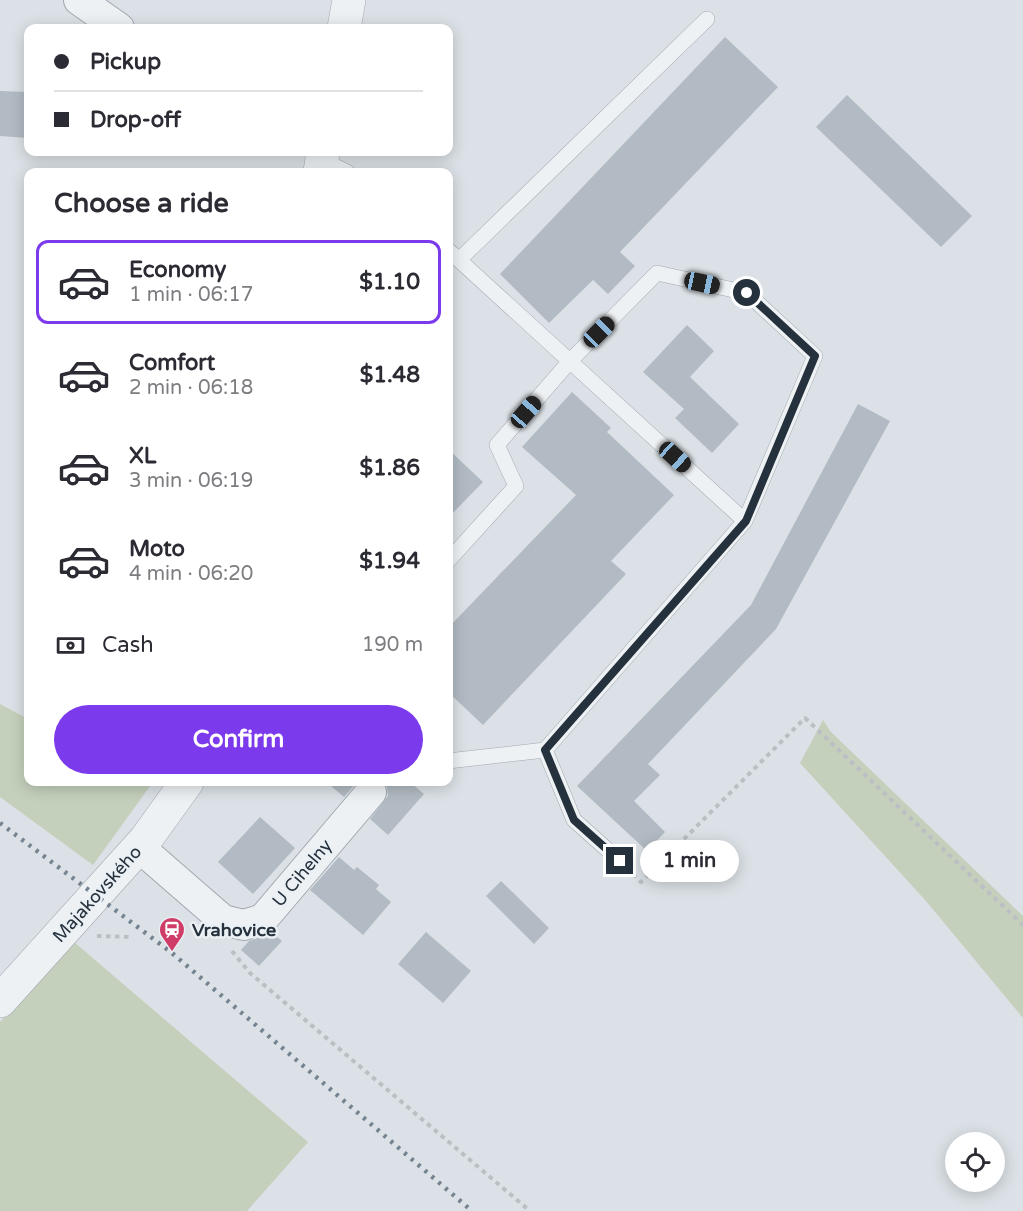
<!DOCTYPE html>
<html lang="en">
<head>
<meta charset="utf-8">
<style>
	body { margin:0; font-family:"Varela Round",sans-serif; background:#f7f7f7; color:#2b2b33; height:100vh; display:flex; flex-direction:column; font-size:22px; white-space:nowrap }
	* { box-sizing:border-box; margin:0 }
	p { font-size:20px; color:#7c7c81 }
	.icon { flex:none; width:33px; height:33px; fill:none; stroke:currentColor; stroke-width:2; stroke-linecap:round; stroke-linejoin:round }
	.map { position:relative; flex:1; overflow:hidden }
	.details { position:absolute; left:24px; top:168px; width:429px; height:618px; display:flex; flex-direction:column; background:#fff; border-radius:12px; box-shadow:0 3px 15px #0003 }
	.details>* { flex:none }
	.hud { position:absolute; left:24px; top:24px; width:429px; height:132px; border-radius:12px; box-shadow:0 3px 15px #0003; display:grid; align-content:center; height:132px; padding:0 30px; background:#fff }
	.buttons { position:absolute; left:945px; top:1132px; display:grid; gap:12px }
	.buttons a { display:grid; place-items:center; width:60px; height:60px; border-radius:50%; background:#fff; box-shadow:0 3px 15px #0003; font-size:30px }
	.end { position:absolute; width:27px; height:27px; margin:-14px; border:8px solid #25313c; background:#fff; box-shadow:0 0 0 3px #fff }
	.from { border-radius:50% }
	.bubble { position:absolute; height:42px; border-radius:21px; background:#fff; box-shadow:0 3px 15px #0003; font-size:20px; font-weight:700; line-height:42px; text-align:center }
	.car { position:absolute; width:18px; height:36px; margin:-18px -9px; border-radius:8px; box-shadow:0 0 4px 2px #0007; background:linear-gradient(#222 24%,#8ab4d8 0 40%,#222 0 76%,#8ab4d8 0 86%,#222 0) }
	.hud b { display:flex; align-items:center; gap:21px; height:57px; font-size:22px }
	.hud b+b { border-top:2px solid #e1e1e2 }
	.hud i { width:15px; height:15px; background:#2b2b33 }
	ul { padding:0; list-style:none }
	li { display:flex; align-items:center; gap:18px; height:84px; margin:0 12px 9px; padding:0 18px; border:3px solid transparent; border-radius:12px }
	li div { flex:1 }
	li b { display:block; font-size:22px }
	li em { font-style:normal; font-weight:700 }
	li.current { border-color:#7c3aed }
	li>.icon { width:54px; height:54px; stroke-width:1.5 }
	h2 { padding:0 30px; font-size:27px; line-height:72px }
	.pay { display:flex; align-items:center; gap:15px; height:66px; padding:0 30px; font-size:22px }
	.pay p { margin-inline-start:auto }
	.cta { display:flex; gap:12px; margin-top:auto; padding:12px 30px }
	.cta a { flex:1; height:69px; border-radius:36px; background:#7c3aed; color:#fff; font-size:24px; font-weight:700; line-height:69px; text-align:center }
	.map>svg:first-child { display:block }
</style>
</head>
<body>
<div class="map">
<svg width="1023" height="1211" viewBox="0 0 1023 1211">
	<rect width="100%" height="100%" fill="#dbe1e6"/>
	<path fill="#c4d0bc" d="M0,704L28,719V782H153L93,865L0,797Z
		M823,720L831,732L1023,916V1018L926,901L800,763Z
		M74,942L308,1142L247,1211H0V1022Z"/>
	<path fill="#b2bbc3" d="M725,37L778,87L620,252L635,266L608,294L593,280L549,323L500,274Z
		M0,91L28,92V138L0,136Z
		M847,95L972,216L941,247L816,127Z
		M687,325L714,351L690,377L739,424L712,453L675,418L684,409L643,372Z
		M572,392L611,428L607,432L674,495L611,561L626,574L483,725L448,692V628L576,495L522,447Z
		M858,404L890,421L776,629L648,764L660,775L634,801L665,832L647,851L577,786L751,605Z
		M448,449L483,482L448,518Z
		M326,782H357L344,797Z
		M384,782H410L424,794L388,835L370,819L388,796L387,787Z
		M260,817L295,848L253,894L218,862Z
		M339,857L354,870L357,867L379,885L376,889L391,902L363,935L310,890Z
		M501,881L549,928L534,944L486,896Z
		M426,932L471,971L443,1003L398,964Z
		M272,933L282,941L259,966L241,950L249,941Z"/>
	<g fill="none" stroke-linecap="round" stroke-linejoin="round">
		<defs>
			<path id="service" d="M322,160L347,172
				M448,250L745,521
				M459,260L707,19
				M448,561L516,486L497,445L570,361L657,273L747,293L815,356L745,521L545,750L448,761
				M545,750L574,820L620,861"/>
			<path id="minor" d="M79,0L119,28
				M139,847L223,920L244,925L263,919L371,792"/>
			<path id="tertiary" d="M344,28L349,0
				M320,172L323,152
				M0,1001L146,839L187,782"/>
		</defs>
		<use href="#service" stroke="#a1a9b0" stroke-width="16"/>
		<use href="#minor" stroke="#a1a9b0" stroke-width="32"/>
		<use href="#tertiary" stroke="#a1a9b0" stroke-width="34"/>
		<path stroke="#babfc4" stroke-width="4" stroke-dasharray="4.5 4.5" stroke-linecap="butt" d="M633,874L641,882L805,718L1023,925
			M97,936L133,937
			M232,951L250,973L530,1211"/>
		<use href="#service" stroke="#eef1f4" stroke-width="15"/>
		<use href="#minor" stroke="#eef1f4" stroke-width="30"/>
		<use href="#tertiary" stroke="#eef1f4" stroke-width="33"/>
		<path stroke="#758390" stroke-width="4.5" stroke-dasharray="3 6" stroke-linecap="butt" d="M0,823L172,953L472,1211"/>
	</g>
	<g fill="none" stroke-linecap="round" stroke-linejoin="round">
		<path stroke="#25313c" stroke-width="8" d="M620,861L574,820L545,750L746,521L815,356L747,293"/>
	</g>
	<defs>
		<symbol id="station-pin" viewBox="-11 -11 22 30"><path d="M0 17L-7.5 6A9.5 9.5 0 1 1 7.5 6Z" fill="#cf3c67" stroke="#eaf0f4"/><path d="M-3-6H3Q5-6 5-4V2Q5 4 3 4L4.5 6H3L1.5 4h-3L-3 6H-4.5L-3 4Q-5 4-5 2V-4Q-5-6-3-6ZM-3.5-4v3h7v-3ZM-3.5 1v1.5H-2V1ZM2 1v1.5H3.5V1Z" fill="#fff"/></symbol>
	</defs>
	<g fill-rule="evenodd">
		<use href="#station-pin" x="157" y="915" width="30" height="40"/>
	</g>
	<g text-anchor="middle" stroke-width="5" stroke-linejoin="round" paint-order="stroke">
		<g font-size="18" fill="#25313c" stroke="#eaf0f4">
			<text transform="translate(302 873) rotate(-50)" y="6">U Cihelny</text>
			<text transform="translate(97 894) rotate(-48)" y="6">Majakovského</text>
		</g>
		<g font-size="18" font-weight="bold" fill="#25313c" stroke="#eaf0f4" text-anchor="start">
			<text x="192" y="936">Vrahovice</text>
		</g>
	</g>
</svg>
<div class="buttons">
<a><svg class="icon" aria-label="locate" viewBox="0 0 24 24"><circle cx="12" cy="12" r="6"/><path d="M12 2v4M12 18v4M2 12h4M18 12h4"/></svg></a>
</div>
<i class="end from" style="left:747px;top:293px"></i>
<i class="end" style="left:620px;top:861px"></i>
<div class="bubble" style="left:640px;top:840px;width:99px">1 min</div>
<i class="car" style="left:702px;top:283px;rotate:102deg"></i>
<i class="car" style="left:599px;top:332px;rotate:45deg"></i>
<i class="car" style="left:526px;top:412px;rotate:41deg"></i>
<i class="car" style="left:675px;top:457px;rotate:132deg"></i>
<div class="hud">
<b><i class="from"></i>Pickup</b>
<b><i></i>Drop-off</b>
</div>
<section class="details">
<h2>Choose a ride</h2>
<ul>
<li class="current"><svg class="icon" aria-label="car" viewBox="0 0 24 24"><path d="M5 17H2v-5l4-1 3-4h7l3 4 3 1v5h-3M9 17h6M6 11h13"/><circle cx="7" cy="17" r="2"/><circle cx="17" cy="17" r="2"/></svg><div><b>Economy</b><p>1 min · 06:17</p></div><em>$1.10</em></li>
<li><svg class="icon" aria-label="car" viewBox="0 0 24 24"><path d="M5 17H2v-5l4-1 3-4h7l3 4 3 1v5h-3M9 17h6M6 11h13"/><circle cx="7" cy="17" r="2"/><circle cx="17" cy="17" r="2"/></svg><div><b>Comfort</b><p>2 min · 06:18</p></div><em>$1.48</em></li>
<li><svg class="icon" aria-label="car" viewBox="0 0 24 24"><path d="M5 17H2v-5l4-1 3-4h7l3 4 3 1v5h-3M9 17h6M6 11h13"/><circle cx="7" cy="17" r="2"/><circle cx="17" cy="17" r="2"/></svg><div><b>XL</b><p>3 min · 06:19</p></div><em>$1.86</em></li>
<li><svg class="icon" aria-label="car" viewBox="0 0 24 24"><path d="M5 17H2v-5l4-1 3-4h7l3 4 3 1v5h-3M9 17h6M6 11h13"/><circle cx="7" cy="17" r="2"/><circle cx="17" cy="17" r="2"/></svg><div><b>Moto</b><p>4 min · 06:20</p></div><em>$1.94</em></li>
</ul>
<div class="pay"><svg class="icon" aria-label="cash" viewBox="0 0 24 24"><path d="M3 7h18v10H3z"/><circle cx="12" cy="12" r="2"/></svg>Cash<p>190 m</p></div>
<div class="cta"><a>Confirm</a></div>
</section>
</div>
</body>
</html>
